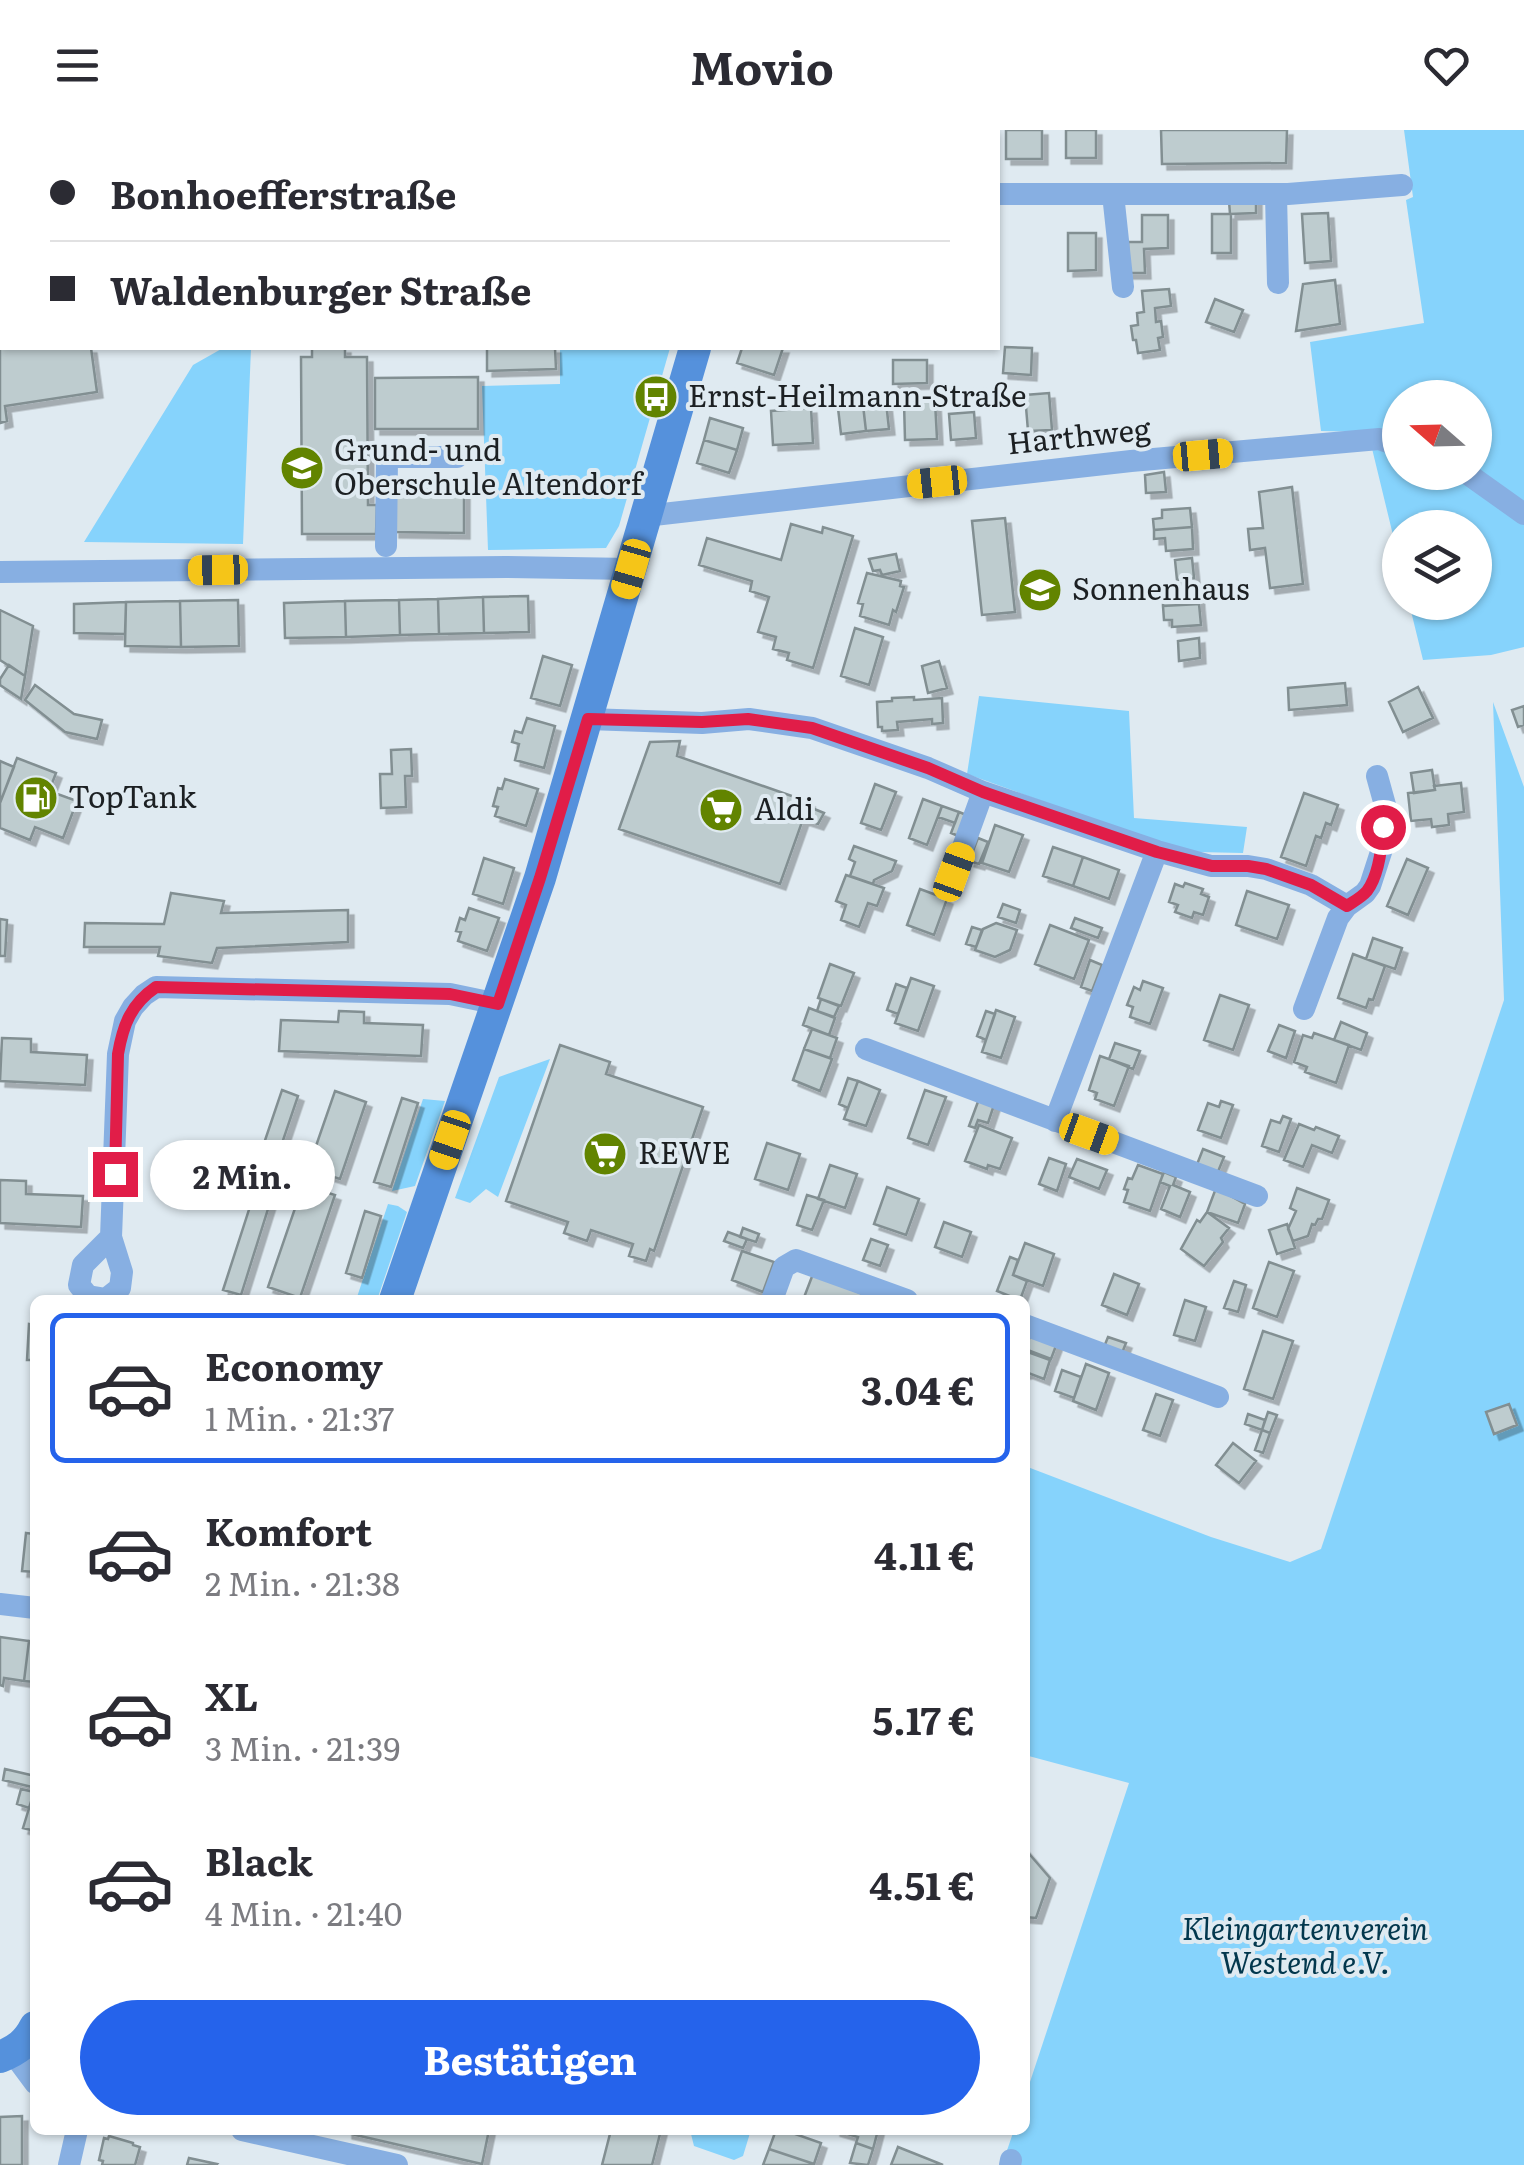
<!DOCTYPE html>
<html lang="de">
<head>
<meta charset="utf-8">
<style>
	body { margin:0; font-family:Literata,serif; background:#f2f2f3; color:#2b2b33; height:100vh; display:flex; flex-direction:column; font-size:38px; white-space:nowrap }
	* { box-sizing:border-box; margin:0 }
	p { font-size:32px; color:#7c7c81 }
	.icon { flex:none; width:55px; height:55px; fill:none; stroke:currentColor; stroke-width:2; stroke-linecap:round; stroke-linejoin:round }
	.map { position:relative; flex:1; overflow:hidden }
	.panel { position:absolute; left:30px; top:1165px; width:1000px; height:840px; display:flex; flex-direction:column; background:#fff; border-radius:15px; box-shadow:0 2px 8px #0004 }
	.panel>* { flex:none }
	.guide { position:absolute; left:0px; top:0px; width:1000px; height:220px; box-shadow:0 2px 8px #0004; display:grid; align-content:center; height:220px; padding:0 50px; background:#fff }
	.needle { width:65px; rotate:290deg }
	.fabs { position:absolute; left:1382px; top:250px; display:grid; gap:20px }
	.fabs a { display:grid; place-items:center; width:110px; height:110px; border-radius:50%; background:#fff; box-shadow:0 2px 8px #0004; font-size:50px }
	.end { position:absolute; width:45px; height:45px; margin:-22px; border:12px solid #e11d48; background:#fff; box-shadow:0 0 0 5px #fff }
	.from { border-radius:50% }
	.bubble { position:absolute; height:70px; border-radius:35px; background:#fff; box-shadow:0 2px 8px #0004; font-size:32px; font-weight:700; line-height:70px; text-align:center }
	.car { position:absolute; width:30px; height:60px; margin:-30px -15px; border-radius:12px; box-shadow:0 0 8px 2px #0007; background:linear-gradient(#f5c518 24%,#345 0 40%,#f5c518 0 76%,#345 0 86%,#f5c518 0) }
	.guide b { display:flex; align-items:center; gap:35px; height:95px; font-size:38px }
	.guide b+b { border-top:2px solid #e1e1e2 }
	.guide i { width:25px; height:25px; background:#2b2b33 }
	ul { padding:18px 0 0; list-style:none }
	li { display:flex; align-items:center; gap:30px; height:150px; margin:0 20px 15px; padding:0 30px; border:5px solid transparent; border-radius:15px }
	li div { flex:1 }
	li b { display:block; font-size:38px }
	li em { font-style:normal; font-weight:700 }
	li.selected { border-color:#2563eb }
	li>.icon { width:90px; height:90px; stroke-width:1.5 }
	.button { display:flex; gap:20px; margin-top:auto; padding:20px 50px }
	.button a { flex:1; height:115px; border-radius:60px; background:#2563eb; color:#fff; font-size:40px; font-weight:700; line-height:115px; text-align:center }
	header { display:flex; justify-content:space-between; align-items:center; height:130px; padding:0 50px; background:#fff; font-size:45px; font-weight:700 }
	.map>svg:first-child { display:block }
</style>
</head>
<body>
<header><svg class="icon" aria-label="menu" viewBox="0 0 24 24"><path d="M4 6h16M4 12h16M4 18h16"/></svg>Movio<svg class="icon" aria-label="heart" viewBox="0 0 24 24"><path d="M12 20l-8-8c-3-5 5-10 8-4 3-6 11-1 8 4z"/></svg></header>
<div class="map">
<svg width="1524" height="2035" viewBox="0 0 1524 2035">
	<defs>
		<filter id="shadow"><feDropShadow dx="5.5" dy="5.5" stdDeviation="0" flood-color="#0004"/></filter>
	</defs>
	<rect width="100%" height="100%" fill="#dfeaf1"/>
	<path fill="#86d3fc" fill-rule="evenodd" d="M1404,0H1524V517L1491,525L1423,530L1409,473L1475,472V398H1400V434L1368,302L1321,301L1310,212L1424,193L1406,70L1413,67ZM1400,268H1475V342H1400Z
		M223,218H251L243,414L84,412L193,235Z
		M560,218H670L619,396L606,418L488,420L482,256L560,254Z
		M979,566L1129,581L1134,688L1247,697L1243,723L1197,722L1131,703L967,644Z
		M1493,572L1524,657V2035H1002L1014,2000H1025V1967L1129,1653L1025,1625V1336L1211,1407L1290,1432L1321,1419L1504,870Z
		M550,929L498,1067L486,1059L470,1073L455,1068L499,947Z
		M423,969L445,971L415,1056L392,1061Z
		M388,1074L398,1076L407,1082L377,1170H356Z
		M692,2000H748L750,2003L743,2026L734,2030L694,2016L691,2004Z"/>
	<path fill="#becccf" stroke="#828f92" stroke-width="2.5" filter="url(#shadow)" d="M424,0H470V2H424Z
		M470,0H510V2H470Z
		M1006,0H1042V29H1006Z
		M1066,0H1096V28H1066Z
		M1161,0H1287L1286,33L1162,34Z
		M0,30L2,35V72H0Z
		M1256,70V83L1230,84L1229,71Z
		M1328,83L1331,131L1305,133L1302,84Z
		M1212,84H1231V123H1212Z
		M1142,85H1168V118L1144,119L1145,143H1128V112H1142Z
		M1068,103H1096V140L1068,141Z
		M1335,150L1340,194L1296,201L1303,154Z
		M1169,159L1171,176L1155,178L1156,192L1161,191L1163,207L1158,208L1160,220L1138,223L1136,210H1133L1131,196L1138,195L1137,183L1144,182L1142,161Z
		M1215,169L1243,180L1234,202L1206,192Z
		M0,210H2V218H91L97,262L5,276L7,291L0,293Z
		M1005,217L1032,218L1031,245L1003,243Z
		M312,218H345V227H367L368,375H377L376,404H302L301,227H312Z
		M487,218H555L556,239L487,241Z
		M742,218H783L774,245L737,233Z
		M893,230H927V253L893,254Z
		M478,247V299H375V248Z
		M1049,263L1052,300L1028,301L1025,265Z
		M935,271L937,309L905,310L904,272Z
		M886,272L889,299L866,301L863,275Z
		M863,275L866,301L841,304L838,278Z
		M811,278L813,313L773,315L771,281Z
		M974,282L976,308L951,310L949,284Z
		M710,288L743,298L737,320L704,310Z
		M704,310L737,320L729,343L697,333Z
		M1164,342L1166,362L1146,363L1145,345Z
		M394,355L464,356V403L394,402Z
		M1292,357L1303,454L1270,458L1265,418L1250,420L1248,399L1263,398L1259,362Z
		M1190,378L1192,397L1154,400L1153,389L1162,388V380Z
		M1005,388L1015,482L982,485L972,391Z
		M791,394L822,403L823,397L853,406L813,538L787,530L789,523L773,519L776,507L758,502L769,467L750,461L752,451L699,435L707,408L781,430Z
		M1192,397L1193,419L1166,421L1165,408L1154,409V400Z
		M896,424L900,441L882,445L880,440L873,441L869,429Z
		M1192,428L1194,448L1177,450L1175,430Z
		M867,443L901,451L900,456L904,457L896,482L893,480L889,495L860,486L863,474L858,473Z
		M1198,457L1199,474L1163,476V466L1170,465V459Z
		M528,466L529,502L484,503L483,467Z
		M483,467L484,503L439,504L438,469Z
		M438,469L439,504L400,505L399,470Z
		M238,470L239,516L181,517L180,471Z
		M399,470L400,505L346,507L345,471Z
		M180,471L181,517L125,516L126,472Z
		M345,471L346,507L285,508L284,473Z
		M126,472L125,504L74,503V474Z
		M1199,474L1201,495L1172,497V490H1164L1163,476Z
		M0,480L33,496L25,546L0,530Z
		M855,498L883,507L869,555L841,546Z
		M1199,508L1200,528L1179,531L1178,511Z
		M543,526L572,535L560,576L531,568Z
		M939,531L947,558L928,563L922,536Z
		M9,535L25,546L21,569L0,555V549Z
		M1345,553L1347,575L1289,580L1288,558Z
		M35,555L74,584L102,590L97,609L65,602L25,570Z
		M1418,557L1433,588L1403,602L1389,572Z
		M914,567V570L942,568L943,593L932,594V589L897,592L898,600L882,601V597H878L877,572L892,571V568Z
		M1524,576V595L1518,597L1512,580Z
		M527,588L555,596L544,638L515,630L519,614L512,612L515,601L522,603Z
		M680,611L677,626L809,672L807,676L824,683L818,694L803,689L780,754L619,699L650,612Z
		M411,619L412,646H405L406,677L381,678L380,644H392L391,620Z
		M17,628L56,643L49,661L77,671L63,708L35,697L30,710L0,698V673Z
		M0,631L14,637L0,673Z
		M1432,640L1435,660L1414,663L1411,643Z
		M505,649L538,659L526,696L495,686L498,677L493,676L498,658L502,659Z
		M1461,653L1464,682L1448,684L1449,695L1432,697L1431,689L1411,691L1408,663L1435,660L1434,656Z
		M875,654L896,662L881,700L861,693Z
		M1304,663L1338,675L1331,695L1326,693L1321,708L1316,706L1306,736L1281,727Z
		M923,669L942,676L927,715L909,708Z
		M942,676L959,682L955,693L938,687Z
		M959,682L969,686L961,707L951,703Z
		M995,695L1023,705L1009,742L982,733Z
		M978,708L988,712L979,734L969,731Z
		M854,716L896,731L892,741L874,750L873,754L850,746L855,732L849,729Z
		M1053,717L1083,727L1073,756L1043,746Z
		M1083,727L1119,740L1109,769L1073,756Z
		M484,728L514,738L503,774L473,764Z
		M1407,729L1428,738L1408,785L1387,776Z
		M846,745L884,758L877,776L868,773L859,797L841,790L846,775L836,771Z
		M1185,753L1203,759L1201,764L1209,767L1203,785L1194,782L1192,788L1175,782L1178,775L1169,772L1175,754L1183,757Z
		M920,759L947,769L934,805L907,795Z
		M1247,761L1289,775L1277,809L1236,795Z
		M171,763L224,771L221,783L348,780V812L217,818L212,833L158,826L160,817H84L85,793L164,794Z
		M1003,774L1020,780L1016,793L998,787Z
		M469,778L499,788L487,821L458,811L461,802L456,801L460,788L465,790Z
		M1075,788L1102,798L1098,808L1071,798Z
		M0,789L7,790L5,826H0Z
		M996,793L1017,800L1010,820L995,827L975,820L983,799Z
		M1050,795L1089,810L1074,849L1035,834Z
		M972,797L982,800L976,817L966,814Z
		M1373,808L1402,818L1395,839L1366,829Z
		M1353,824L1385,836L1373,870L1369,869L1366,878L1338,868Z
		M1090,830L1102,835L1092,861L1081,857Z
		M830,834L854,843L841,876L818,868Z
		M911,848L934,856L918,901L895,893Z
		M1143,851L1163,858L1150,894L1130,887L1133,877L1127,875L1134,857L1140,860Z
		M896,854L907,858L898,884L887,880Z
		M1220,865L1249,875L1233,920L1204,910Z
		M821,869L839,876L834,887L817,881Z
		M809,878L835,888L829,905L803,895Z
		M996,880L1015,887L1001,928L982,922Z
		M339,881L364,882V893L423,895L421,926L279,921L281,890L338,892Z
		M986,881L995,884L986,910L977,906Z
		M1341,892L1367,903L1361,920L1334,910Z
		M1279,895L1295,901L1286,928L1268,921Z
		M812,899L837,908L830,928L804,919Z
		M1314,903L1349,915L1336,953L1305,942L1307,937L1294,932L1303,905L1312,908Z
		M2,908L31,909V922L87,925L85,955L0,951Z
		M1115,913L1140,921L1133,939L1109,929Z
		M560,915L610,932L606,944L703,977L654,1121L650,1119L646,1131L629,1126L633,1114L591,1100L587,1111L564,1103L568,1092L506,1071Z
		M804,919L832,929L820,961L793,950Z
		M1100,926L1129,936L1114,976L1095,969L1097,963L1089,960Z
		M848,948L858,951L848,978L839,974Z
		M858,951L880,960L866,996L844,989Z
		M282,960L298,966L274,1037L258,1031Z
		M925,960L946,967L928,1015L908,1008Z
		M335,961L366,972L340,1049L308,1039Z
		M402,968L418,973L391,1057L374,1052Z
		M979,969L994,975L988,993L978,990L975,998L969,996Z
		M1221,971L1233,975L1221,1008L1198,1000L1208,973L1219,977Z
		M1283,986L1291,989L1279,1022L1262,1016L1271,990L1280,993Z
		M1299,994L1314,1000L1316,997L1339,1006L1332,1023L1312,1015L1303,1037L1284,1030Z
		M979,995L1012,1008L1000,1039L988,1035L987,1039L965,1031Z
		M767,1013L800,1024L788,1060L755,1049Z
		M1203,1019L1224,1027L1217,1044L1196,1037Z
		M1049,1028L1066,1034L1057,1061L1039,1054Z
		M1077,1029L1107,1040L1099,1059L1069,1047Z
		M830,1035L857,1044L845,1078L818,1069Z
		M1138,1035L1163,1044L1150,1081L1124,1072L1128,1060L1124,1059L1128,1048L1132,1049Z
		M1164,1042L1176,1047L1173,1055L1190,1062L1180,1087L1161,1079L1170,1056L1160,1052Z
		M0,1050L26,1051V1064L83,1066L81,1097L0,1093Z
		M303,1055L335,1065L300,1168L268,1157Z
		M887,1057L919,1069L906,1105L874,1094Z
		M256,1058L273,1063L241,1165L223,1160Z
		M1216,1058L1245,1074L1238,1093L1207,1082Z
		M1297,1058L1329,1070L1322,1089H1318L1315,1095L1312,1094L1308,1106L1293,1111L1288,1099L1296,1081L1290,1078Z
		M807,1065L824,1070L812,1100L797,1095Z
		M365,1081L381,1086L362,1148L346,1143Z
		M1207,1082L1229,1098L1221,1108L1223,1112L1204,1136L1181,1119L1197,1090L1200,1092Z
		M944,1092L971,1102L962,1127L935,1117Z
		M1287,1094L1295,1118L1277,1124L1269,1100Z
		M743,1098L759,1104L756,1112L740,1107Z
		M728,1102L747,1109L743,1118L724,1111Z
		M871,1109L888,1115L880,1136L863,1130Z
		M1025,1113L1054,1124L1043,1156L1013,1145Z
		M742,1121L774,1132L763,1162L732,1150Z
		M1010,1127L1018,1130L1013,1145L1027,1151L1020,1170L997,1161Z
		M1269,1132L1294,1141L1277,1187L1253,1178Z
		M813,1144L863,1164L860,1170H803Z
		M1114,1144L1139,1154L1127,1185L1102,1175Z
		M1234,1151L1246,1155L1238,1182L1224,1178Z
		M1185,1170L1206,1177L1195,1211L1174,1205Z
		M29,1194L35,1195V1230H27Z
		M1263,1201L1293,1211L1273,1269L1244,1259Z
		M1031,1204L1057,1213L1051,1229L1025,1219Z
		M1108,1207L1126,1213L1122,1223L1104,1217Z
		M1025,1221L1050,1230L1044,1249L1026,1242L1025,1244Z
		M1086,1234L1109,1243L1096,1280L1073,1271Z
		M1062,1240L1081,1247L1074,1268L1055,1261Z
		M1156,1264L1173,1270L1160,1306L1143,1300Z
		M1509,1274L1517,1295L1494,1304L1486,1282Z
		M1268,1282L1277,1285L1270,1303L1262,1300Z
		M1248,1284L1265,1290L1262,1300L1245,1294Z
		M1262,1300L1270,1303L1263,1323L1255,1320Z
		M1233,1313L1256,1331L1239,1353L1216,1335Z
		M26,1403L35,1404V1442L22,1441Z
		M0,1507L29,1511L24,1551L4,1548L3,1556L0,1555Z
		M29,1511L35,1512V1552L24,1551Z
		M5,1639L35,1646L32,1657L3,1650Z
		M21,1659L34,1662L29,1678L17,1674Z
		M34,1662L35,1663V1701L23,1698Z
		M1025,1719L1050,1748L1036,1788L1025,1787Z
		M22,1986V2035H0V1987Z
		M347,2000H489L482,2034L347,2003Z
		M611,2000H661L652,2035H602Z
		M776,2000H784L821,2013L814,2034L769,2019Z
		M834,2000H878L873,2019L856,2013L858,2007Z
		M109,2006L133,2013V2015L140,2017L135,2035H102L103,2031L99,2030L104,2008L108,2009Z
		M856,2013L873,2019L868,2035L850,2033Z
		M898,2017L943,2035H891Z
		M769,2019L814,2034V2035H763Z
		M189,2028L217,2034L216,2035H187Z"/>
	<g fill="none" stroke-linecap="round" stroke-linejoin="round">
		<path stroke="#87afe2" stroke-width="22" d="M51,2V0
			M998,64H1288L1402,55
			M1113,64L1123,157
			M1276,64L1278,153
			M0,105L2,104
			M1465,342L1524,384
			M645,386L1131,331L1379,309L1400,316
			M386,416L387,327H457
			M0,442L506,437L631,439
			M588,589L702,593L749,589L812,598L928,638L983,662L1157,721L1211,736H1248L1266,739L1311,755L1347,776L1365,763L1370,756L1382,719L1385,675L1377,646
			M954,742L983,662
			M1304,879L1338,788L1347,776
			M866,919L1257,1066
			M1055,991L1157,721
			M111,1107L83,1135L79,1155L88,1166L106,1169L120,1158L122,1142L111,1107L118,924L125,891L133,877L144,865L156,857L450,864L498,874
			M772,1170L784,1137L796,1130L907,1170
			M1025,1195L1218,1267
			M0,1474L35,1478
			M12,1922L35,1953
			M242,2000L397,2035
			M69,2035L77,2000
			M1010,2035L1011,2030"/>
		<path stroke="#5591dc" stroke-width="32" d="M776,2L777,0
			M395,1170L540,748L695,218
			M0,1927C17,1920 27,1913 35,1897"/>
	</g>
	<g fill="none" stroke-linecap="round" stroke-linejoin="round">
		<path stroke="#e11d48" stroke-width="12" d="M115,1044L118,924C123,895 131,874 156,857L450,864L498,874L540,748L588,589L702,592L748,589L812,598L928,638L983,662L1157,722L1212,736H1248L1266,739L1311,755L1347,776C1353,772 1362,767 1367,761C1379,745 1382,717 1383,697"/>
	</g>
	<defs>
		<symbol id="bus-disc" viewBox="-11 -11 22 22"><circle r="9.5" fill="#628400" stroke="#dfeaf1"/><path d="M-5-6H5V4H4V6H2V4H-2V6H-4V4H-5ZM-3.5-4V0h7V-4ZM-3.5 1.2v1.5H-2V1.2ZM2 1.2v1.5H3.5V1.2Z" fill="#fff"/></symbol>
		<symbol id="school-disc" viewBox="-11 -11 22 22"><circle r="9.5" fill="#628400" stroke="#dfeaf1"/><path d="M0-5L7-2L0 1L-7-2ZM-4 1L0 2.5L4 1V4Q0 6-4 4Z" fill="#fff"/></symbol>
		<symbol id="fuel-disc" viewBox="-11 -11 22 22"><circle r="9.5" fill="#628400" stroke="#dfeaf1"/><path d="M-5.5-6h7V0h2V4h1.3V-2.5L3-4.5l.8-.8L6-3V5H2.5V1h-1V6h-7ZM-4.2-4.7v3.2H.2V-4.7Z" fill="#fff"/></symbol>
		<symbol id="supermarket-disc" viewBox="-11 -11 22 22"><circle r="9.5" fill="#628400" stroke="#dfeaf1"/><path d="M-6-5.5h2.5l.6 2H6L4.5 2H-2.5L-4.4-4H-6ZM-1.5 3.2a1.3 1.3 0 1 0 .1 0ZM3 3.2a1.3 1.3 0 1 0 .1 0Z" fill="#fff"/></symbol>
	</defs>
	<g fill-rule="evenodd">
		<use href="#bus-disc" x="631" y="242" width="50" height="50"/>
		<use href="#school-disc" x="277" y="313" width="50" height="50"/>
		<use href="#school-disc" x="1015" y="435" width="50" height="50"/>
		<use href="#fuel-disc" x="11" y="643" width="50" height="50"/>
		<use href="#supermarket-disc" x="696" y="655" width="50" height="50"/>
		<use href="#supermarket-disc" x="580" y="999" width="50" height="50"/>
	</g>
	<g text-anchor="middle" stroke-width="8" stroke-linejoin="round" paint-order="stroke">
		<g font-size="30" fill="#1c2023" stroke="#dfeaf1" text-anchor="start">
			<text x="688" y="277">Ernst-Heilmann-Straße</text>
			<text x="334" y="331">Grund- und<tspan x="334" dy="34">Oberschule Altendorf</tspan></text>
			<text x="1072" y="470">Sonnenhaus</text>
			<text x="68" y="678">TopTank</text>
			<text x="754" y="690">Aldi</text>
			<text x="638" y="1034">REWE</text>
		</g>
		<g font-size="30" fill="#1c2023" stroke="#dfeaf1">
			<text transform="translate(1079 307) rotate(-6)" y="10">Harthweg</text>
		</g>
		<g font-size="30" font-style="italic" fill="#02374d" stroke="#dfeaf1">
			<text x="1305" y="1810">Kleingartenverein<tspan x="1305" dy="34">Westend e.V.</tspan></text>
		</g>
	</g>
</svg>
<div class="fabs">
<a><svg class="needle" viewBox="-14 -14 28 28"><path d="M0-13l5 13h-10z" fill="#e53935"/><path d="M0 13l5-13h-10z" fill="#7c7c81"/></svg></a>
<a><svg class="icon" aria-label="layers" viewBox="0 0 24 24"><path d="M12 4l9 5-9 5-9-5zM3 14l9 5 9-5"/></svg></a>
</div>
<i class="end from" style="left:1383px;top:697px"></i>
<i class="end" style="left:115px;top:1044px"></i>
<div class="bubble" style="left:150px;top:1010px;width:185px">2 Min.</div>
<i class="car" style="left:1203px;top:325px;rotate:85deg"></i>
<i class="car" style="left:937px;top:352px;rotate:264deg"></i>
<i class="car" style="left:631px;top:439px;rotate:196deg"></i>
<i class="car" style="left:218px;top:440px;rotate:269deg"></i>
<i class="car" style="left:954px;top:742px;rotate:20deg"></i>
<i class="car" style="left:1089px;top:1004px;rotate:110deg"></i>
<i class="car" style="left:450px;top:1010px;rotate:199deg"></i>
<div class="guide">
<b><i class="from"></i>Bonhoefferstraße</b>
<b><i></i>Waldenburger Straße</b>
</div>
<section class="panel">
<ul>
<li class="selected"><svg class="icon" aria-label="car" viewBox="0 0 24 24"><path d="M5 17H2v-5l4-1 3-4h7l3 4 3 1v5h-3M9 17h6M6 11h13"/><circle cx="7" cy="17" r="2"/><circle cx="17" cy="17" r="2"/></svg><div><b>Economy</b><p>1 Min. · 21:37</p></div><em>3.04 €</em></li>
<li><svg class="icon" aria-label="car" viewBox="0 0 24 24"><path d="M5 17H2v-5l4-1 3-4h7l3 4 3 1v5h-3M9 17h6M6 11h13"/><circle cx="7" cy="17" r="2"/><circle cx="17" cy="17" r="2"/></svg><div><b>Komfort</b><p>2 Min. · 21:38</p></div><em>4.11 €</em></li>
<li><svg class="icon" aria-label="car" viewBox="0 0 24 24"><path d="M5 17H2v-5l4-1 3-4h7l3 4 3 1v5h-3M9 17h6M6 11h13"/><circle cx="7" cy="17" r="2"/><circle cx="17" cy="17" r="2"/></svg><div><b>XL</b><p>3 Min. · 21:39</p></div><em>5.17 €</em></li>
<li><svg class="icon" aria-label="car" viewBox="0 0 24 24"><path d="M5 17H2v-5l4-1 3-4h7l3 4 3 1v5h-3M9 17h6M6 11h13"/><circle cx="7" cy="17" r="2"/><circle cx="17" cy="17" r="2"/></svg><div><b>Black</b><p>4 Min. · 21:40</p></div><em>4.51 €</em></li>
</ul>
<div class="button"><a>Bestätigen</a></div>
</section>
</div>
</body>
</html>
